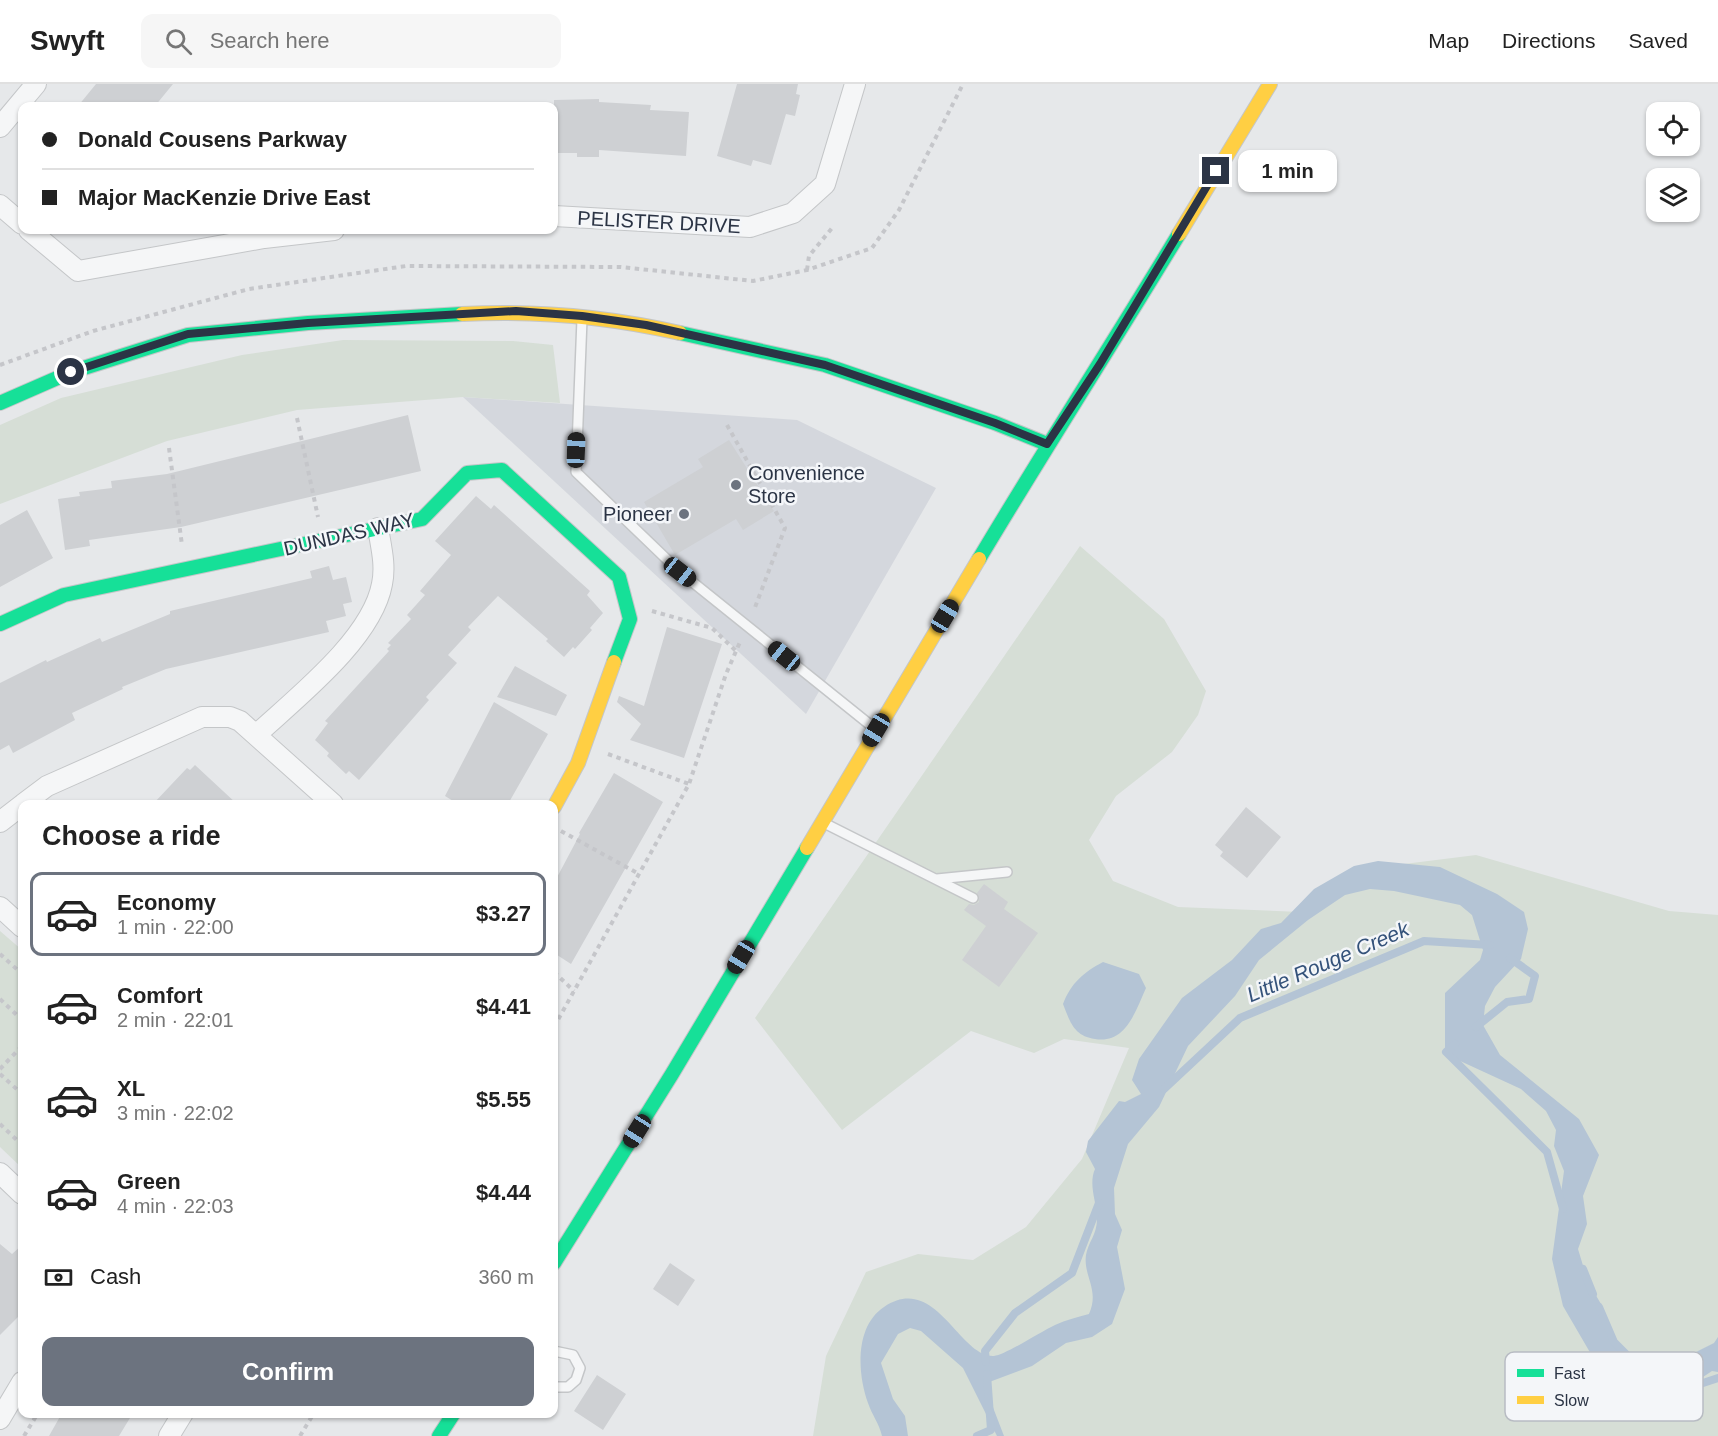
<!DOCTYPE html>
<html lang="en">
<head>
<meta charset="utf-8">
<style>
	body { margin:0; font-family:Helvetica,sans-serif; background:#f6f6f6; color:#222; height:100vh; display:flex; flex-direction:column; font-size:22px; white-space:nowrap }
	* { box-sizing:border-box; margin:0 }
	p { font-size:20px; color:#767676 }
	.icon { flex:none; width:33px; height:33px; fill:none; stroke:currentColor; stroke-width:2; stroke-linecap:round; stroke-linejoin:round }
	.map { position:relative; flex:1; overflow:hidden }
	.details { position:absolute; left:18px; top:716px; width:540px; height:618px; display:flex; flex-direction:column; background:#fff; border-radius:12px; box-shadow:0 2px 4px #0004 }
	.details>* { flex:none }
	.guide { position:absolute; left:18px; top:18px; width:540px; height:132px; border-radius:12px; box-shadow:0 2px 4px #0004; display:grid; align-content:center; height:132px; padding:0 24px; background:#fff }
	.controls { position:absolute; left:1646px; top:18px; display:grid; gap:12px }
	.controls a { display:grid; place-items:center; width:54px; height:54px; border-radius:12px; background:#fff; box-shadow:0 2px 4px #0004; font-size:30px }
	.end { position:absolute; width:27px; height:27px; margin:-14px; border:8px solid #2b3445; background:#fff; box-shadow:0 0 0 3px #fff }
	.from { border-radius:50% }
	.bubble { position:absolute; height:42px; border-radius:12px; background:#fff; box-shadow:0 2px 4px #0004; font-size:20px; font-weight:600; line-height:42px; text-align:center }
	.car { position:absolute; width:18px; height:36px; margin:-18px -9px; border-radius:8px; box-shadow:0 0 4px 2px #0007; background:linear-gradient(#222 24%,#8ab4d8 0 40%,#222 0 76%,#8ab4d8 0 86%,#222 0) }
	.guide b { display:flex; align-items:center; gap:21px; height:57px; font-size:22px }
	.guide b+b { border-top:2px solid #e0e0e0 }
	.guide i { width:15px; height:15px; background:#222 }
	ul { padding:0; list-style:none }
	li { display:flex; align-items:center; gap:18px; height:84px; margin:0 12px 9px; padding:0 12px; border:3px solid transparent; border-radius:12px }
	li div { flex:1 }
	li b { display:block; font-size:22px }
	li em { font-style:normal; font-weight:600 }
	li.current { border-color:#6c737f }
	li>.icon { width:54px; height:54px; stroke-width:1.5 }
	h2 { padding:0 24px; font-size:27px; line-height:72px }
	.pay { display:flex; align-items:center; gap:15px; height:66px; padding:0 24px; font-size:22px }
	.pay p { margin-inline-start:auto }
	.button { display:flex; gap:12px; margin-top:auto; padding:12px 24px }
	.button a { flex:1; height:69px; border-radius:12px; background:#6c737f; color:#fff; font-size:24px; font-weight:600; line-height:69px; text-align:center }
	header { display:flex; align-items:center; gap:36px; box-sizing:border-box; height:84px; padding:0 30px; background:#fff; border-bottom:2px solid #e0e0e0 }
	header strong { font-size:28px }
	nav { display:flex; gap:33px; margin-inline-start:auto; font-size:21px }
	.search { width:420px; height:54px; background:#f6f6f6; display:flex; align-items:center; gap:15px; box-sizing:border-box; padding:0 21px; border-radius:12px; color:#767676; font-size:22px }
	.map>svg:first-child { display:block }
</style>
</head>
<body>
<header>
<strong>Swyft</strong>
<div class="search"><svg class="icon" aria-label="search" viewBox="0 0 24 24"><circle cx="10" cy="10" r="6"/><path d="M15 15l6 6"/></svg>Search here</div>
<nav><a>Map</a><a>Directions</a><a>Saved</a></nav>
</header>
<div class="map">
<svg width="1718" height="1352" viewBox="0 0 1718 1352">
	<rect width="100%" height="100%" fill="#e6e8ea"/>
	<path fill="#d4d7dd" d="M463,313L797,336L936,404L806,630Z"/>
	<path fill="#d6ded6" d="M343,256L513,257L553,261L560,319L463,313L297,326L167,357L0,420V341L61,314L242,271Z
		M1080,462L1164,535L1206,607L1198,631L1172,668L1116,712L1089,756L1113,797L1178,823L1301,828L1388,782L1476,771L1669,827L1718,831V1352H813L826,1272L866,1188L918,1170L973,1176L1026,1143L1082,1075L1129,964L1064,955L1034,969L971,947L842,1046L755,934Z
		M0,847L22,866V1084L0,1063Z"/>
	<path fill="#b4c4d5" d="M1378,777L1440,783L1497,810L1524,828L1528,845L1521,875L1495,903L1485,922L1483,941L1500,971L1579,1035L1599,1071L1583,1112L1587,1140L1578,1165L1588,1198L1601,1220L1604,1240L1622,1269L1639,1284L1655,1289L1679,1283L1694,1269L1714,1259L1718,1253V1288L1712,1287L1679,1309L1635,1306L1602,1289L1563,1222L1552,1175L1564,1087L1554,1062L1556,1046L1546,1027L1521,1005L1458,976L1445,965V909L1480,876L1483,866L1472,831L1460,821L1394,807L1370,805L1345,811L1308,836L1259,876L1235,912L1188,962L1159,1023L1128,1060L1114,1104L1115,1130L1122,1146L1117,1163L1125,1205L1112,1240L1092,1253L1066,1259L1032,1282L984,1300L1004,1352H997L963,1284L921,1247L910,1244L898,1250L881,1279L893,1315L905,1332L908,1352H882C879,1339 872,1331 868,1319C857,1289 855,1242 884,1223C936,1188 959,1274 994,1272C1005,1271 1042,1247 1055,1241C1066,1236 1078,1233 1089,1230C1100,1206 1083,1192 1086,1171C1088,1158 1097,1151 1097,1135C1097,1118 1088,1101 1095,1085L1086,1068L1088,1057L1119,1017L1125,1018L1141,1010L1132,996L1139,975L1182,914L1232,876L1261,845L1281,839L1314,805L1354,782Z
		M1103,878L1139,890L1146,904C1135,928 1126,960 1095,955C1074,952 1070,938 1063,920C1071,899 1084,888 1103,878Z"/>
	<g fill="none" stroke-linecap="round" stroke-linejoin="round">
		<path stroke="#b4c4d5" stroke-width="8" d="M1476,943L1507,918L1529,915L1535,892L1510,874
			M1455,960L1446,968L1547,1068L1563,1125
			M1164,1005L1240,934L1424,857L1490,861
			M1583,1185L1593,1210
			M1599,1223L1614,1258L1647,1291
			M986,1278L985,1267L1015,1229L1072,1189L1099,1119
			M1685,1299H1703L1718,1294
			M977,1352L991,1346L987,1290"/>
	</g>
	<path fill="#ced0d3" d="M96,0H173L155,22H78Z
		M737,0H798L796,10L800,11L795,32L786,30L771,81L753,76L751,82L717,72Z
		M599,15V18L651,21L650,26L689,28L686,72L599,66V73H577V69H554V16Z
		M408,331L421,387L181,443L89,456L90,462L65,466L58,415L80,412L79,408L112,404L111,397L167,390Z
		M729,356L774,427L743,446L736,435L675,471L644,418L703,383L698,375Z
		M476,412L491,425L494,421L590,507L587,511L603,529L590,544L592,546L575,565L573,563L564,573L546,557L548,555L498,512L468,543L471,546L448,571L457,579L426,613L429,616L359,696L349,687L346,690L327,672L329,669L315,656L328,639L325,637L389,567L387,565L391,561L388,559L411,535L407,531L425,511L420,507L451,471L435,457Z
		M27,426L53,474L0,503V441Z
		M329,482L333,496L346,493L352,518L343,520L346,532L326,537L329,548L166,585L122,603L123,605L72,629L75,636L13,669L9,661L0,666V599L46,576L47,578L100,554L102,558L170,530V527L312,494L310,487Z
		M667,543L722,560L684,674L630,656L641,640L617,618L619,612L644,622Z
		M515,582L567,611L556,632L497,613Z
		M494,618L548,650L508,720H458L445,712Z
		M195,681L237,720H153L187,684L190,686Z
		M614,689L663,718L571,880L554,869V799L580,750L579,749Z
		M1246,723L1281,753L1247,794L1220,772L1223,768L1215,761Z
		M984,800L1008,818L1004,825L1038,849L999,903L962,876L986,842L964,826L969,820L974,821L979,818L977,809Z
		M0,1160L12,1170L22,1161V1229L0,1251Z
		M670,1179L695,1196L678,1222L653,1205Z
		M597,1291L626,1310L603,1346L574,1327Z
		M62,1329H133L119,1352H49Z"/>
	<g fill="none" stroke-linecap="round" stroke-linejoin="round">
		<defs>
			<path id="lane" d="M582,235L576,388L680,488L874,644
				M824,739L973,814
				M937,795L1007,788
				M554,1267L573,1271L580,1284L576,1296L568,1303H554"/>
			<path id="street" d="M0,43L36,0
				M0,121L22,140
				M554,132L750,143L793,129L825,100L855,0
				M29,146L78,187L264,154L334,146
				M256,651C296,614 372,555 382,500C386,481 381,463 378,444
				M23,720L47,702L202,633H230L240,637L333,720
				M0,738L22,721
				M0,823L22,843
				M0,1089L22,1110
				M0,1335L22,1298
				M169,1352L183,1329"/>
			<path id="fast" d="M680,249L825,281L995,339L1047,360
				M0,319L71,288L188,251L308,239L462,230
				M979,475C1044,366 1113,259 1179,150
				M0,540L64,511L422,435L467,389L502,386L619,493L630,535L614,578
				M554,1179L672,990L807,764
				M439,1352L454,1329"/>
			<path id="slow" d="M1179,150L1270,0
				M462,230C537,226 606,232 680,249
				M554,723L578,679L614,578
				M807,764L979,475"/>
		</defs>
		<use href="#lane" stroke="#c4c6c8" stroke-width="12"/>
		<use href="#street" stroke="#c4c6c8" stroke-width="22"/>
		<use href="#fast" stroke="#c4c6c8" stroke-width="16"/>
		<use href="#slow" stroke="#c4c6c8" stroke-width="16"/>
		<path stroke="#c5c6ca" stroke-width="4" stroke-dasharray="4.5 4.5" stroke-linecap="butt" d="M807,186L809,172L832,144
			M0,281L93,247L249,205L406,182L621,183L753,197L807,186L872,164L899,126L963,0
			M297,334L318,433
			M727,341L785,444L754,526
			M169,364L182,461
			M652,527L712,544L736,567
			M608,670L689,700
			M561,747L639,790
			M0,870L22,890
			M554,888L574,907
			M0,915L22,936
			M554,943L689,700L726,590L740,558
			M0,985L22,962
			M0,990L22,1010
			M0,1040L22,1061
			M24,1352L38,1329
			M300,1352L314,1329"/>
		<use href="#lane" stroke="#f5f6f7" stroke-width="9"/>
		<use href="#street" stroke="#f5f6f7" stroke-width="20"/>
		<use href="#fast" stroke="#16e098" stroke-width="14"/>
		<use href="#slow" stroke="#ffcf43" stroke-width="14"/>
	</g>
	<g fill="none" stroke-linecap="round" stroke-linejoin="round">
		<path stroke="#2b3445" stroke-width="8" d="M71,288L188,250L308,239L516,227L582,232L646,241L825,281L995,339L1047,360L1100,280L1216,87"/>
	</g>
	<g fill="#6c737f" stroke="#f4f6f9" stroke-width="2">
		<circle cx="736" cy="401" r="6"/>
		<circle cx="684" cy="430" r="6"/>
	</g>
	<g text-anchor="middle" stroke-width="5" stroke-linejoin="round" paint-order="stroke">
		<g font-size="20" fill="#2b3445" stroke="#f4f6f9">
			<text transform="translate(659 138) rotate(3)" y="7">PELISTER DRIVE</text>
			<text transform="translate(349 450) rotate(-13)" y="7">DUNDAS WAY</text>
		</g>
		<g font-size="20" fill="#2b3445" stroke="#f4f6f9" text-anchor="start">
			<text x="748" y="396">Convenience<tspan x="748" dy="23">Store</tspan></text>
			<text x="672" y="437" text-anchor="end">Pioneer</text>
		</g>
		<g font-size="21" font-style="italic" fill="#34527a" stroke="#f4f6f9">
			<text transform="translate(1328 878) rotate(-23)" y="7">Little Rouge Creek</text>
		</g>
	</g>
	<rect x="1505" y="1268" width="198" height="69" rx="9" fill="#f4f6f9" stroke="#b8bcc3" stroke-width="1.5"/>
	<rect x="1517" y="1285" width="27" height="8" fill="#16e098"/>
	<rect x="1517" y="1312" width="27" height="8" fill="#ffcf43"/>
	<g font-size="16" fill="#2b3445">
		<text x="1554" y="1295">Fast</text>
		<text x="1554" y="1322">Slow</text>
	</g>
</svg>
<div class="controls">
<a><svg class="icon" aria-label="locate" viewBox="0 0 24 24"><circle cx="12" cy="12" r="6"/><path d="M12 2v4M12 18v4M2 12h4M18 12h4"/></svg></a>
<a><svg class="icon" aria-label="layers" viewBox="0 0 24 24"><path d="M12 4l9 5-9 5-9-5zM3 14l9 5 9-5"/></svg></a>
</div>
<i class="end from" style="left:71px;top:288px"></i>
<i class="end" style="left:1216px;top:87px"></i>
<div class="bubble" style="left:1238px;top:66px;width:99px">1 min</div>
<i class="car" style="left:576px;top:366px;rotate:2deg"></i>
<i class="car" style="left:680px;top:488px;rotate:128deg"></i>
<i class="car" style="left:945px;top:532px;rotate:31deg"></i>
<i class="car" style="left:784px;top:572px;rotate:309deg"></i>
<i class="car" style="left:876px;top:646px;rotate:211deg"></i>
<i class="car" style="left:741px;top:873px;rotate:211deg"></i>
<i class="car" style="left:637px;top:1047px;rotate:212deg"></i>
<div class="guide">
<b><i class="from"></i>Donald Cousens Parkway</b>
<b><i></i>Major MacKenzie Drive East</b>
</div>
<section class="details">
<h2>Choose a ride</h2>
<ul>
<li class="current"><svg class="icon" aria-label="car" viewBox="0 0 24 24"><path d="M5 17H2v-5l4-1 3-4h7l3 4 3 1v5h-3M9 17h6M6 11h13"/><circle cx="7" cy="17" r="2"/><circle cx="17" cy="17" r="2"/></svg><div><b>Economy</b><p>1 min · 22:00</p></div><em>$3.27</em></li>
<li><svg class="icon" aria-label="car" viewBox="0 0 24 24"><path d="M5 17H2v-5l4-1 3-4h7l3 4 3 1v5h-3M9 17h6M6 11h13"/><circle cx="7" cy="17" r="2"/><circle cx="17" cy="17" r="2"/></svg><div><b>Comfort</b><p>2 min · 22:01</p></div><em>$4.41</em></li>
<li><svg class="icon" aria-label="car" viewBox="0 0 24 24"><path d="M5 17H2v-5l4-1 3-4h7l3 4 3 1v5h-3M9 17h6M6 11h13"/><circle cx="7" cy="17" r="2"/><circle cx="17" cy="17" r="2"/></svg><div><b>XL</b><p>3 min · 22:02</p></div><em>$5.55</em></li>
<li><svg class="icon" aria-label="car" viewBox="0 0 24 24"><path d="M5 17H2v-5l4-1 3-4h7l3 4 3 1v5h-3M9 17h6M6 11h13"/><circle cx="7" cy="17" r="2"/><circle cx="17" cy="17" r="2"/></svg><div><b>Green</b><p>4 min · 22:03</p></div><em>$4.44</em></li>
</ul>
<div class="pay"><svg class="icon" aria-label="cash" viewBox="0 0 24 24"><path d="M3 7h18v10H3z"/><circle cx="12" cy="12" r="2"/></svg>Cash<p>360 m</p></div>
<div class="button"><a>Confirm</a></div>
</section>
</div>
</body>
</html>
